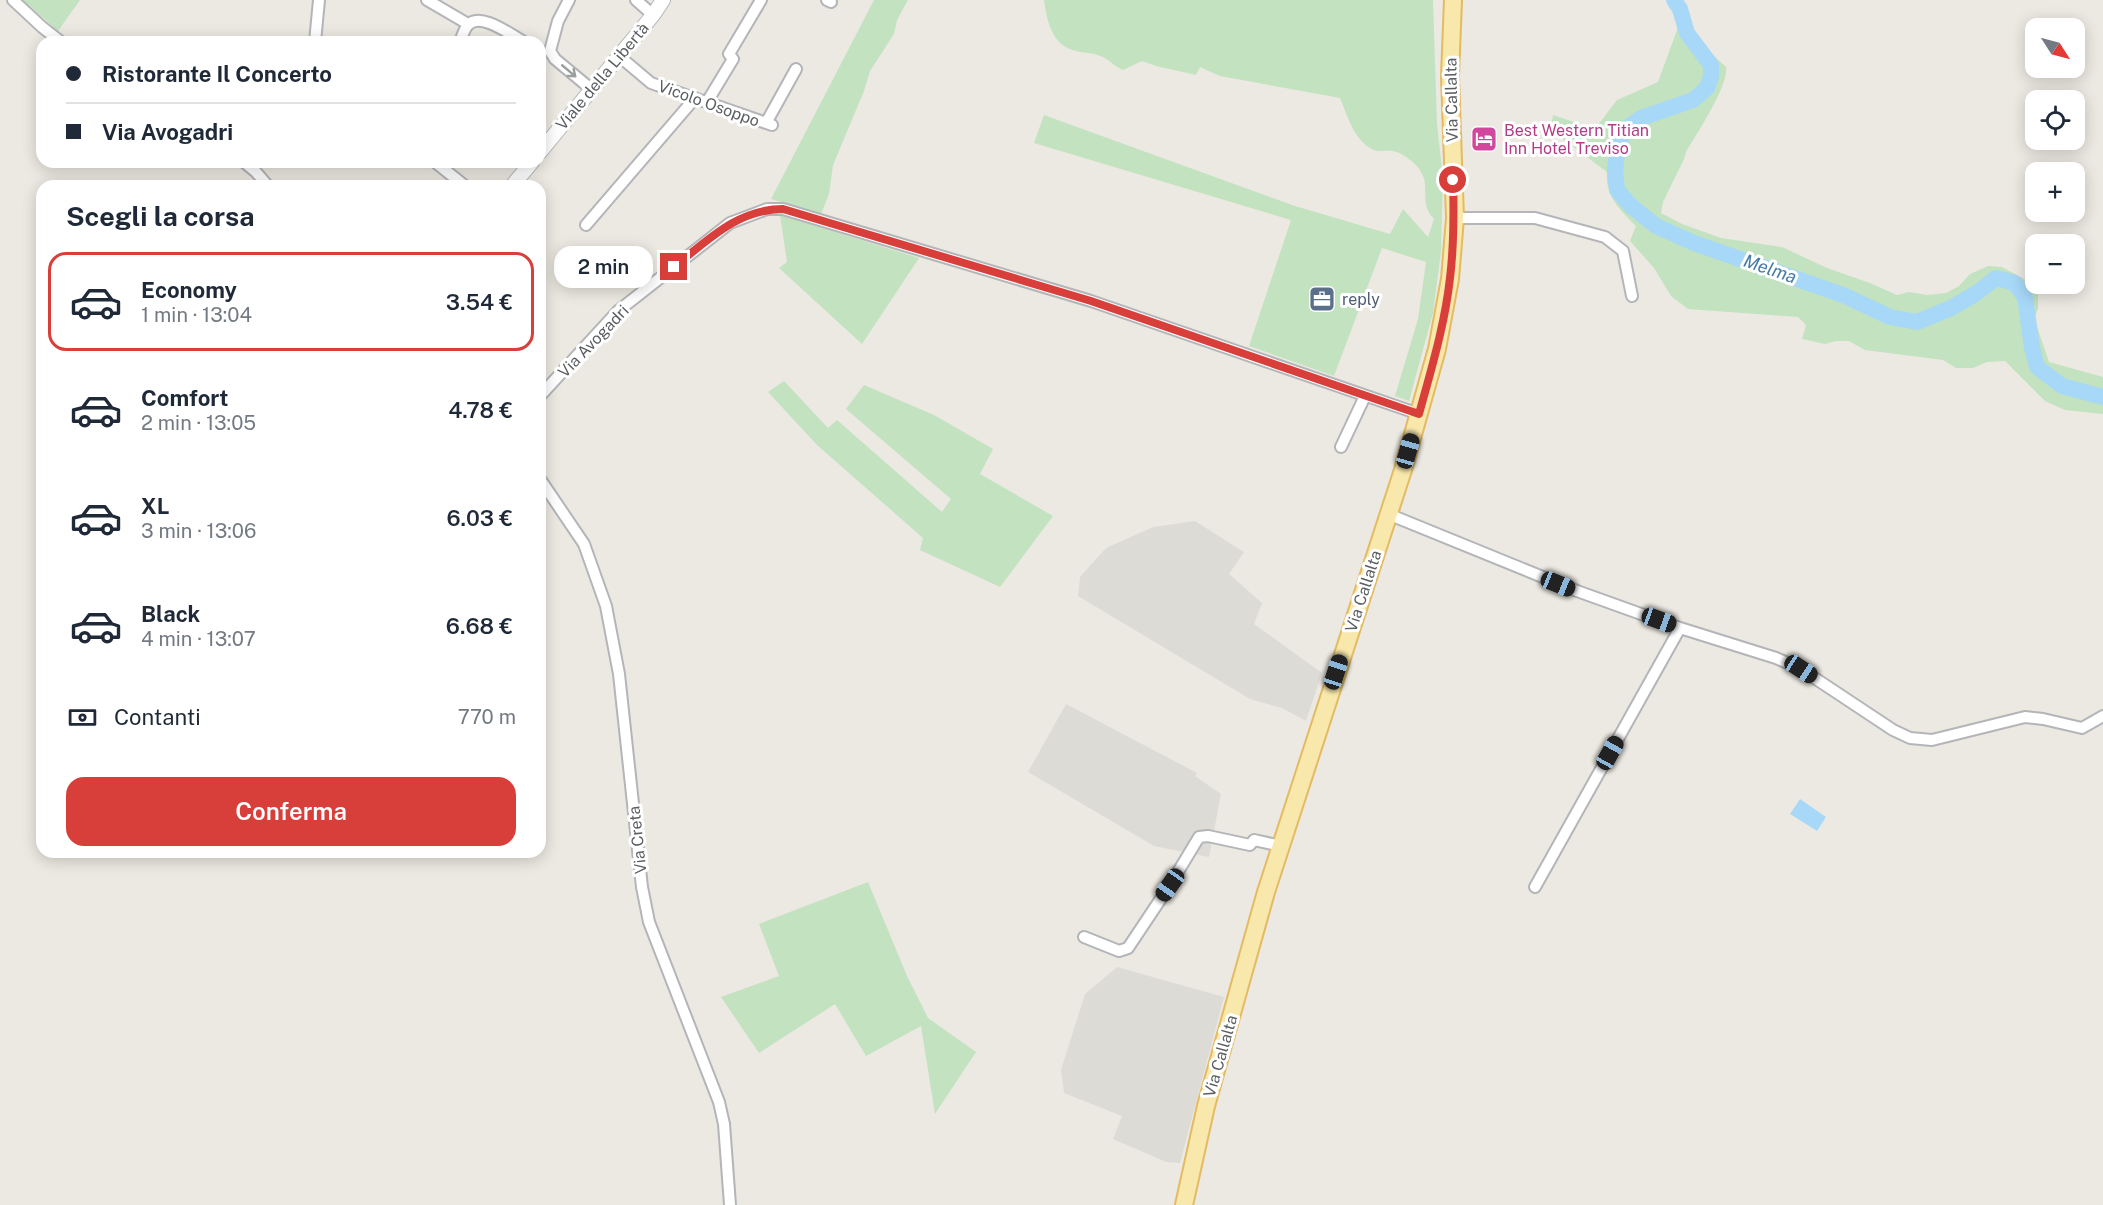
<!DOCTYPE html>
<html lang="it">
<head>
<meta charset="utf-8">
<style>
	body { margin:0; font-family:"Public Sans",sans-serif; background:#f6f6f7; color:#1f2937; height:100vh; display:flex; flex-direction:column; font-size:22px; white-space:nowrap }
	* { box-sizing:border-box; margin:0 }
	p { font-size:20px; color:#747a83 }
	.icon { flex:none; width:33px; height:33px; fill:none; stroke:currentColor; stroke-width:2; stroke-linecap:round; stroke-linejoin:round }
	.map { position:relative; flex:1; overflow:hidden }
	.drawer { position:absolute; left:36px; top:180px; width:510px; height:678px; display:flex; flex-direction:column; background:#fff; border-radius:18px; box-shadow:0 3px 15px #0003 }
	.drawer>* { flex:none }
	.banner { position:absolute; left:36px; top:36px; width:510px; height:132px; border-radius:18px; box-shadow:0 3px 15px #0003; display:grid; align-content:center; height:132px; padding:0 30px; background:#fff }
	.needle { width:39px; rotate:126deg }
	.tools { position:absolute; left:2025px; top:18px; display:grid; gap:12px }
	.tools a { display:grid; place-items:center; width:60px; height:60px; border-radius:12px; background:#fff; box-shadow:0 3px 15px #0003; font-size:30px }
	.end { position:absolute; width:27px; height:27px; margin:-14px; border:8px solid #d93f3a; background:#fff; box-shadow:0 0 0 3px #fff }
	.from { border-radius:50% }
	.bubble { position:absolute; height:42px; border-radius:18px; background:#fff; box-shadow:0 3px 15px #0003; font-size:20px; font-weight:600; line-height:42px; text-align:center }
	.car { position:absolute; width:18px; height:36px; margin:-18px -9px; border-radius:8px; box-shadow:0 0 4px 2px #0007; background:linear-gradient(#222 24%,#8ab4d8 0 40%,#222 0 76%,#8ab4d8 0 86%,#222 0) }
	.banner b { display:flex; align-items:center; gap:21px; height:57px; font-size:22px }
	.banner b+b { border-top:2px solid #e0e1e3 }
	.banner i { width:15px; height:15px; background:#1f2937 }
	ul { padding:0; list-style:none }
	li { display:flex; align-items:center; gap:18px; height:99px; margin:0 12px 9px; padding:0 18px; border:3px solid transparent; border-radius:18px }
	li div { flex:1 }
	li b { display:block; font-size:22px }
	li em { font-style:normal; font-weight:600 }
	li.selected { border-color:#d93f3a }
	li>.icon { width:54px; height:54px; stroke-width:1.5 }
	h2 { padding:0 30px; font-size:27px; line-height:72px }
	.pay { display:flex; align-items:center; gap:15px; height:66px; padding:0 30px; font-size:22px }
	.pay p { margin-inline-start:auto }
	.button { display:flex; gap:12px; margin-top:auto; padding:12px 30px }
	.button a { flex:1; height:69px; border-radius:18px; background:#d93f3a; color:#fff; font-size:24px; font-weight:600; line-height:69px; text-align:center }
	.map>svg:first-child { display:block }
</style>
</head>
<body>
<div class="map">
<svg width="2103" height="1205" viewBox="0 0 2103 1205">
	<rect width="100%" height="100%" fill="#ece9e2"/>
	<path fill="#dddbd6" d="M1195,521L1244,552L1229,574L1262,603L1254,624L1322,673L1306,721L1282,708L1250,699L1078,596L1080,577L1106,548L1153,527Z
		M1066,704L1197,773L1195,776L1221,794L1209,857L1154,846L1028,772Z
		M1117,967L1224,997L1180,1163L1166,1162L1113,1139L1122,1116L1064,1093L1061,1070L1085,994Z"/>
	<path fill="#c2e2c0" d="M23,0H80L58,31Z
		M874,0H908L897,20L894,34L870,71L864,91L833,165L829,194L821,214L771,199Z
		M1044,0H1433L1437,124L1443,178L1441,252L1433,313L1409,401L1395,396L1418,319L1426,262L1382,248L1334,376L1249,346L1291,220L1034,143L1044,115L1295,206L1390,234L1403,209L1428,237L1434,219C1418,203 1431,188 1421,172C1417,164 1402,152 1392,151C1384,150 1377,153 1370,148C1352,136 1348,116 1340,98L1220,76L1200,67L1196,75L1156,66L1142,61L1123,70C1116,67 1110,61 1103,57C1095,53 1085,53 1076,51C1052,46 1047,21 1044,0Z
		M1684,11L1693,37L1726,67C1729,85 1696,135 1686,152L1684,159L1663,202L1661,213L1682,224L1721,238L1782,247L1827,268L1870,283L1897,295L1909,292L1927,295L1946,293L1959,286L1970,274L1988,266L2002,267L2028,281L2038,290V309L2034,318L2049,362L2103,377V414L2065,410L2045,401L2005,361L1987,362L1973,368H1956L1943,360L1865,350L1849,341H1836L1825,344L1802,339L1806,325L1798,317L1688,309L1671,296L1654,268L1630,241L1636,226C1620,210 1605,196 1607,172L1560,137L1550,133L1553,115L1595,129L1617,100L1658,82Z
		M780,215L919,258L862,344L779,268L787,262Z
		M784,381L828,428L837,420L942,512L951,499L846,409L864,385L934,415L993,449L980,474L1053,516L1000,587L920,550L923,538L817,445L768,392Z
		M868,882L907,976L928,1018L976,1052L935,1114L921,1026L866,1056L835,1004L759,1053L721,997L779,976L759,924Z"/>
	<path fill="#a7d8f7" d="M1800,799L1826,817L1817,831L1790,814Z"/>
	<g fill="none" stroke-linecap="round" stroke-linejoin="round">
		<path stroke="#a7d8f7" stroke-width="16" d="M1674,0L1680,9L1687,33L1711,65V76L1707,88L1693,100L1641,118L1628,127L1618,144L1615,170L1617,190L1631,206L1656,226L1694,243L1843,295L1890,317L1917,322L1951,308L1975,294L1996,278L2015,283L2025,297L2032,348L2037,367L2062,386L2103,397"/>
		<defs>
			<path id="minor" d="M13,0L42,27L61,42
				M427,0L468,24
				M569,0L558,21L550,51L555,59L591,89
				M636,0L653,15
				M827,0L831,2
				M315,42L319,0
				M460,42C462,37 464,29 468,25C480,11 511,35 524,42
				M619,56L651,83L772,125
				M707,102L733,59L729,54L761,0
				M766,123L796,69
				M244,162L256,172L268,186
				M435,162L465,186
				M1455,218H1535L1605,237L1623,251L1632,296
				M586,225L695,98
				M540,396L618,311L730,223L767,209H783L1091,301L1419,414
				M1341,447L1365,396
				M540,479L584,544L606,606L619,674L642,887L649,922L719,1102L724,1124L730,1205
				M1388,514L1577,591L1680,628L1776,658L1801,669L1893,730L1910,738L1932,740L2025,717L2043,719L2082,728L2103,716
				M1535,887L1680,628
				M1084,937L1119,951L1128,948L1170,885L1199,837L1208,836L1250,845L1254,840L1281,846"/>
			<path id="tertiary" d="M540,152L653,15L663,0
				M512,186L532,162"/>
			<path id="primary" d="M1184,1205L1206,1106L1266,892L1403,470L1437,349L1450,279L1455,218L1450,76L1453,0"/>
		</defs>
		<use href="#minor" stroke="#b3b5b8" stroke-width="14"/>
		<use href="#tertiary" stroke="#b3b5b8" stroke-width="16"/>
		<use href="#primary" stroke="#e4ba62" stroke-width="20"/>
		<use href="#minor" stroke="#fff" stroke-width="10"/>
		<use href="#tertiary" stroke="#fff" stroke-width="14"/>
		<use href="#primary" stroke="#f8e8ab" stroke-width="16"/>
	</g>
	<defs><path id="oneway-shaft" d="M-6 0H5M1.5-3L5.5 0L1.5 3" fill="none" stroke-width="1.6" stroke-linecap="round" stroke-linejoin="round" transform="scale(1.5)"/></defs>
	<use stroke="#9c9ea0" href="#oneway-shaft" transform="translate(569 71) rotate(40)"/>
	<g fill="none" stroke-linecap="round" stroke-linejoin="round">
		<path stroke="#d93f3a" stroke-width="8" d="M674,267C708,240 738,209 783,209L1091,301L1419,414C1431,370 1445,324 1450,278C1454,245 1454,213 1453,180"/>
	</g>
	<defs>
		<symbol id="hotel-square" viewBox="-11 -11 22 22"><rect x="-9" y="-9" width="18" height="18" rx="4" fill="#d1479c" stroke="#fff"/><path d="M-6-4.5h1.5V1H6V5H4.5V3h-9V5H-6ZM-4 0a1.8 1.8 0 1 1 3.6 0ZM.5 0V-2.5h3Q6-2.5 6 0Z" fill="#fff"/></symbol>
		<symbol id="office-square" viewBox="-11 -11 22 22"><rect x="-9" y="-9" width="18" height="18" rx="4" fill="#5c6f8a" stroke="#fff"/><path d="M-6-3h4V-5.5h4V-3h4V5H-6ZM-1-4.5V-3h2v-1.5ZM-6 0V1H6V0Z" fill="#fff"/></symbol>
	</defs>
	<g fill-rule="evenodd">
		<use href="#hotel-square" x="1469" y="124" width="30" height="30"/>
		<use href="#office-square" x="1307" y="284" width="30" height="30"/>
	</g>
	<g text-anchor="middle" stroke-width="6" stroke-linejoin="round" paint-order="stroke">
		<g font-size="16" fill="#5a5e61" stroke="#fff">
			<text transform="translate(602 76) rotate(-50)" y="6">Viale della Libertà</text>
			<text transform="translate(1451 100) rotate(-91)" y="6">Via Callalta</text>
			<text transform="translate(709 103) rotate(20)" y="6">Vicolo Osoppo</text>
			<text transform="translate(593 341) rotate(-46)" y="6">Via Avogadri</text>
			<text transform="translate(1363 591) rotate(-72)" y="6">Via Callalta</text>
			<text transform="translate(637 840) rotate(-96)" y="6">Via Creta</text>
			<text transform="translate(1220 1056) rotate(-74)" y="6">Via Callalta</text>
		</g>
		<g font-size="16" fill="#b23c85" stroke="#fff" text-anchor="start">
			<text x="1504" y="136">Best Western Titian<tspan x="1504" dy="18">Inn Hotel Treviso</tspan></text>
		</g>
		<g font-size="16" fill="#4e5e75" stroke="#fff" text-anchor="start">
			<text x="1342" y="305">reply</text>
		</g>
		<g font-size="18" font-style="italic" fill="#467aa7" stroke="#fff">
			<text transform="translate(1770 269) rotate(19)" y="6">Melma</text>
		</g>
	</g>
</svg>
<div class="tools">
<a><svg class="needle" viewBox="-14 -14 28 28"><path d="M0-13l5 13h-10z" fill="#e53935"/><path d="M0 13l5-13h-10z" fill="#747a83"/></svg></a>
<a><svg class="icon" aria-label="locate" viewBox="0 0 24 24"><circle cx="12" cy="12" r="6"/><path d="M12 2v4M12 18v4M2 12h4M18 12h4"/></svg></a>
<a>+</a>
<a>−</a>
</div>
<i class="end from" style="left:1453px;top:180px"></i>
<i class="end" style="left:674px;top:267px"></i>
<div class="bubble" style="left:554px;top:246px;width:99px">2 min</div>
<i class="car" style="left:1408px;top:451px;rotate:16deg"></i>
<i class="car" style="left:1558px;top:584px;rotate:112deg"></i>
<i class="car" style="left:1659px;top:620px;rotate:110deg"></i>
<i class="car" style="left:1801px;top:669px;rotate:123deg"></i>
<i class="car" style="left:1336px;top:672px;rotate:18deg"></i>
<i class="car" style="left:1610px;top:753px;rotate:29deg"></i>
<i class="car" style="left:1170px;top:885px;rotate:215deg"></i>
<div class="banner">
<b><i class="from"></i>Ristorante Il Concerto</b>
<b><i></i>Via Avogadri</b>
</div>
<section class="drawer">
<h2>Scegli la corsa</h2>
<ul>
<li class="selected"><svg class="icon" aria-label="car" viewBox="0 0 24 24"><path d="M5 17H2v-5l4-1 3-4h7l3 4 3 1v5h-3M9 17h6M6 11h13"/><circle cx="7" cy="17" r="2"/><circle cx="17" cy="17" r="2"/></svg><div><b>Economy</b><p>1 min · 13:04</p></div><em>3.54 €</em></li>
<li><svg class="icon" aria-label="car" viewBox="0 0 24 24"><path d="M5 17H2v-5l4-1 3-4h7l3 4 3 1v5h-3M9 17h6M6 11h13"/><circle cx="7" cy="17" r="2"/><circle cx="17" cy="17" r="2"/></svg><div><b>Comfort</b><p>2 min · 13:05</p></div><em>4.78 €</em></li>
<li><svg class="icon" aria-label="car" viewBox="0 0 24 24"><path d="M5 17H2v-5l4-1 3-4h7l3 4 3 1v5h-3M9 17h6M6 11h13"/><circle cx="7" cy="17" r="2"/><circle cx="17" cy="17" r="2"/></svg><div><b>XL</b><p>3 min · 13:06</p></div><em>6.03 €</em></li>
<li><svg class="icon" aria-label="car" viewBox="0 0 24 24"><path d="M5 17H2v-5l4-1 3-4h7l3 4 3 1v5h-3M9 17h6M6 11h13"/><circle cx="7" cy="17" r="2"/><circle cx="17" cy="17" r="2"/></svg><div><b>Black</b><p>4 min · 13:07</p></div><em>6.68 €</em></li>
</ul>
<div class="pay"><svg class="icon" aria-label="cash" viewBox="0 0 24 24"><path d="M3 7h18v10H3z"/><circle cx="12" cy="12" r="2"/></svg>Contanti<p>770 m</p></div>
<div class="button"><a>Conferma</a></div>
</section>
</div>
</body>
</html>
